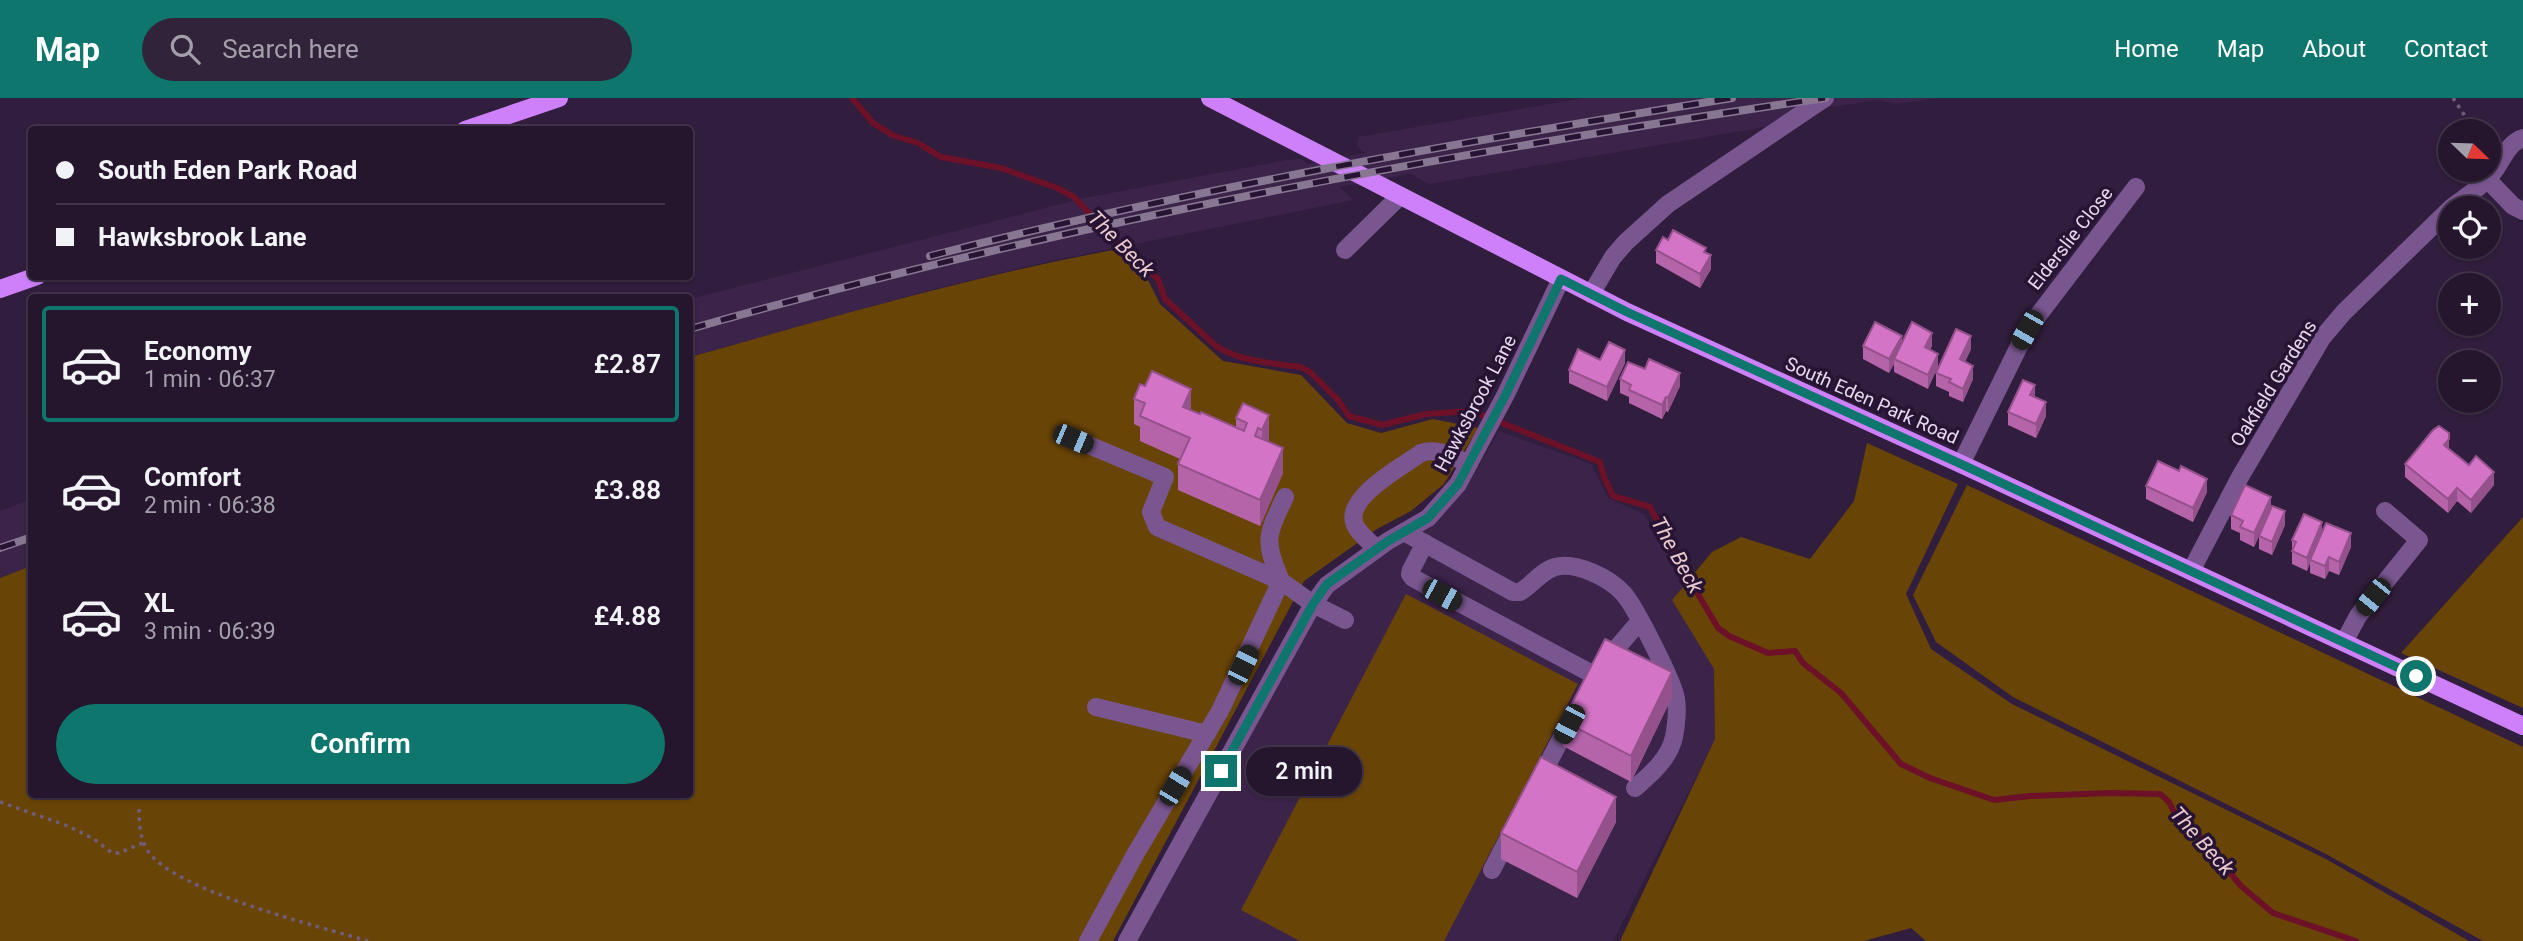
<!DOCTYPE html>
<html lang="en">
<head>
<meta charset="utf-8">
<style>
	body { margin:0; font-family:Roboto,sans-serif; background:#31233a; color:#f1f3f6; height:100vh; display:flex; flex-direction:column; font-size:26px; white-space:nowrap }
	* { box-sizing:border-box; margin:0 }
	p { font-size:23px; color:#a39faa }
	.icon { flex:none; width:38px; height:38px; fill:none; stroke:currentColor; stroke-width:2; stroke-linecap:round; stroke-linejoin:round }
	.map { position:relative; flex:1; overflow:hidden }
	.drawer { position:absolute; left:28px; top:196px; width:665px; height:504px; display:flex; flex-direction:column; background:#25162e; border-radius:7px; box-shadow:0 2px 5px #0004,0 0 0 2px #42354a }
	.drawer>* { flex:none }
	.hud { position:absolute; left:28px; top:28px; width:665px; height:154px; border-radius:7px; box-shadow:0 2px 5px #0004,0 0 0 2px #42354a; display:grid; align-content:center; height:154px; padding:0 28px; background:#25162e }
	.needle { width:46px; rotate:113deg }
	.controls { position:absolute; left:2438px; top:21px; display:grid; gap:14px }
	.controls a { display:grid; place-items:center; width:63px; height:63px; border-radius:50%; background:#25162e; box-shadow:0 2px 5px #0004,0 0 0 2px #42354a; font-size:35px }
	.end { position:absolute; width:32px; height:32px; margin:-16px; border:9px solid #0f766e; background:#fff; box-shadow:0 0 0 4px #fff }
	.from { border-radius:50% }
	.bubble { position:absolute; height:49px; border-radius:24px; background:#25162e; box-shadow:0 2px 5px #0004,0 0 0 2px #42354a; font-size:23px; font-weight:600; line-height:49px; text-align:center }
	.car { position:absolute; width:21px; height:42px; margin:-21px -10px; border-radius:9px; box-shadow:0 0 5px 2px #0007; background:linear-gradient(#222 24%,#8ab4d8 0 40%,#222 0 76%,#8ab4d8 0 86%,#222 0) }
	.hud b { display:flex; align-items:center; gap:24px; height:66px; font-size:26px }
	.hud b+b { border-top:2px solid #42354a }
	.hud i { width:18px; height:18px; background:#f1f3f6 }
	ul { padding:12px 0 0; list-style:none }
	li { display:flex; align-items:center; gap:21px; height:116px; margin:0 14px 10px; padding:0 14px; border:4px solid transparent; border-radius:7px }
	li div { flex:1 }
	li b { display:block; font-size:26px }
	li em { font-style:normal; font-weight:600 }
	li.on { border-color:#0f766e }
	li>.icon { width:63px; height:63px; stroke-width:1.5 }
	.primary-button { display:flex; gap:14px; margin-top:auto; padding:14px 28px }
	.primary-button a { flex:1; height:80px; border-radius:42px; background:#0f766e; color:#fff; font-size:28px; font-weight:600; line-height:80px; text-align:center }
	header { display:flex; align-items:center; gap:42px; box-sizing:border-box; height:98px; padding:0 35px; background:#0f766e; color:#fff }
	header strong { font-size:33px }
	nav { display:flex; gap:38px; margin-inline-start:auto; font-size:24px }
	.search { width:490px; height:63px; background:#31233a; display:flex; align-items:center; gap:18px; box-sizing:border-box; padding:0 24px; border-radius:38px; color:#a39faa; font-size:26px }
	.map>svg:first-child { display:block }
</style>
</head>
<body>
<header>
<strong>Map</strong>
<div class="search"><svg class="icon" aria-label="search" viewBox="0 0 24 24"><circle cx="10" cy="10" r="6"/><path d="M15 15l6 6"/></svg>Search here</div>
<nav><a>Home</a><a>Map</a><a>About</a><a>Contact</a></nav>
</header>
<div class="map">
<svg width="2523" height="843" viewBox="0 0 2523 843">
	<rect width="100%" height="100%" fill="#311d3d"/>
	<path fill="#3b2349" d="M1583,0H1940L1897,6L1878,2L1787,16L1765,29L1430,86L1411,76L1339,89L1354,102L1046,164L923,194L690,259V201L1084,100L1286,62L1301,61L1308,66L1365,55L1357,49L1358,39Z
		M1499,333L1591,366L1608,400L1644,416L1716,538L1757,560L1613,843H1128L1316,511L1332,492L1434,423L1466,390Z
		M31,401V468L0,480V413Z"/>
	<path fill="#694407" d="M1113,152L1148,182L1160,206L1223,263L1301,277L1347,325L1381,335L1433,321L1478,330L1444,386L1411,413L1377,431L1304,483L1113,843H0V480L31,468L32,696H690V259C830,220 969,179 1113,152Z
		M1867,345L1958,386L1906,496L1931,551L2012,606L2326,761L2469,843H1926L1911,830L1864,843H1620L1715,641L1714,571L1672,502L1712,454L1741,439L1810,461L1854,403Z
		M1967,387L2523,649V843H2483L2326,756L2013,599L1936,544L1913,497Z
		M2523,419V610L2401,555Z
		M1406,496L1578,586L1444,843H1300L1241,812Z"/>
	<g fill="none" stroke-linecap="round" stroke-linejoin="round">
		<path stroke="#6d1129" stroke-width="6" d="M852,0L873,25L892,37L918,45L941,59L1001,70L1057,90L1074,99L1118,146L1158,181L1165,201L1216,248C1240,264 1274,265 1301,269L1310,274L1338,302L1349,318L1382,327L1426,316L1472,313L1600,364L1604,379L1613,398L1650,409L1675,457L1718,530L1729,538L1768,555L1795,553L1803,565L1841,595L1901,666L1930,680L1994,702L2030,698L2109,695L2160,696L2169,704L2174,714L2197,735L2241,788L2273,815L2356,843"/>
		<path stroke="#6f5d7a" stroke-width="3.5" stroke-dasharray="3.5 5" stroke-linecap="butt" d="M2453,0L2475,33
			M0,704L68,728L94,741L112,755H119L145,744
			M139,711C139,725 140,742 148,753C174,793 321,829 368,843"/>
		<path stroke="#7a5690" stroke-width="18" d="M2488,82L2513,108L2523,113
			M2451,110C2468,97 2485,87 2497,69C2504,58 2510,44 2523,40
			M1345,152L1400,98
			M1591,196L1613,159L1626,144L1668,106L1825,0
			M1072,340L1165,379L1151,414L1157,429L1281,483L1313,506L1345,522
			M1961,366L2027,232L2136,89
			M1404,434L1513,494H1520C1532,487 1541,473 1555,469C1576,463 1609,480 1623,495C1635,508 1674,585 1676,601C1678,613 1676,628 1674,639C1669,661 1651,676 1635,690
			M1425,445L1411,472L1410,476L1413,480L1594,577
			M1377,451C1370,444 1359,436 1355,427C1343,400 1402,369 1421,355C1437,349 1454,359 1469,366
			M2191,473L2240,379L2322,240L2344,214L2450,111
			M2344,544L2358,518L2419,442L2385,413
			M1603,566L1639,524
			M1096,609L1207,636
			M1539,683L1573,617
			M1492,772L1511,735
			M1088,843L1136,755L1220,613L1281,483C1264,442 1266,439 1285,399
			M1127,843L1313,506L1327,487L1388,443L1428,420L1458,386L1506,296L1561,181"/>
		<path stroke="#ce80fa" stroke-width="18" d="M1210,0L1627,214L1961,366L2523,628
			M465,32L559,0
			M0,191L37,178"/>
		<defs>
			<path id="rail" d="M930,158C1194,90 1463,44 1732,0
				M690,231C1061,125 1443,56 1825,0
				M0,450L32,439"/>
		</defs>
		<use href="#rail" stroke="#887792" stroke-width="8"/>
		<use href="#rail" stroke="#271333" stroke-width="5" stroke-dasharray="16" stroke-linecap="butt"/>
	</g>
	<path fill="#b564aa" d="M1668,142L1706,155L1711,171L1700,190L1656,165V152Z
		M1902,245L1932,248L1930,251L1928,291L1894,274V266L1889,275L1863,261V248Z
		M1971,251L1965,264L1973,281L1963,304L1949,298V294L1936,288V275Z
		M1600,262L1625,265L1607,303L1569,285V272Z
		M1620,281L1680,288L1668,314L1666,313L1662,321L1629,305V299L1620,295Z
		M2035,299L2046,318L2036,340L2008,327V314Z
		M1134,301L1191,312L1236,329V320L1269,317L1268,343L1283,375L1260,428L1178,392V366L1180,361L1140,343V329L1134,326Z
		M2449,351L2494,387L2471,415L2457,403L2448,415L2405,379V366Z
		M2146,388L2207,394L2193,424L2146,401Z
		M2271,410L2285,427L2272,457L2259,451V438L2261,434L2254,449L2240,442V435L2231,431V417Z
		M2322,434L2351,449L2339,477L2329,473L2325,481L2310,475V465L2307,473L2292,466V442Z
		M1672,599L1631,684L1563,648V623Z
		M1616,724L1577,800L1501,761V735Z"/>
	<path fill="#94518b" d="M1711,157V171L1700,190V176Z
		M1932,235V248L1925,262V249Z
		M1902,238V251L1894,261V266L1889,275V261Z
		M1971,238V251L1960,274V261Z
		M1625,252V265L1607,303V289Z
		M1938,256V269L1928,291V277Z
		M1973,268V281L1963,304V291Z
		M1680,275V288L1668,314V300Z
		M2035,287V301L2030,297Z
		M1191,291V316L1183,309Z
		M1666,299V313L1662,321V307Z
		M2046,304V318L2036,340V326Z
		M1269,317V342L1262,357V332Z
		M2449,341V354L2444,347Z
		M1283,350V375L1260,428V402Z
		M2494,374V387L2471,415V402Z
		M2207,381V394L2193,424V410Z
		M2457,390V403L2448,415V401Z
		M2271,399V412L2254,449V435Z
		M2285,413V427L2272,457V444Z
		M2322,424V437L2310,462V465L2307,473V460Z
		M2351,435V449L2339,477V464Z
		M2329,459V473L2325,481V468Z
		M1672,574V599L1631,684V658Z
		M1616,699V724L1577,800V774Z"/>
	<path fill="#d374c6" stroke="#94518b" stroke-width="2" d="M1673,132L1706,150L1704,154L1711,157L1700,176L1656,152L1663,139L1668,142Z
		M1875,224L1902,238L1889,261L1863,248Z
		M1912,224L1932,235L1925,249L1938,256L1928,277L1894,261Z
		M1956,231L1971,238L1960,261L1973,268L1963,291L1949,284L1951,281L1936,275Z
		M1609,244L1625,252L1607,289L1569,272L1578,251L1600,262Z
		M1649,261L1680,275L1668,300L1666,299L1662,307L1629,292L1631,287L1620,281L1628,264L1645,271Z
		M1152,273L1191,291L1183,309L1200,316L1201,314L1244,333L1247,325L1236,320L1243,305L1269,317L1262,332L1258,330L1255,338L1283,350L1260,402L1178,366L1190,340L1140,318L1145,305L1134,301L1140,286L1145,288Z
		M2023,282L2035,287L2030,297L2046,304L2036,326L2008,314Z
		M2439,328L2449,335V341L2444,347L2469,367L2476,358L2494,374L2471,402L2457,390L2448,401L2405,366L2433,332Z
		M2158,363L2179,373L2181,368L2207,381L2193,410L2146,388Z
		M2245,387L2271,399L2254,435L2240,429L2243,423L2231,417Z
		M2272,408L2285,413L2272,444L2259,438Z
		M2304,416L2322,424L2307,460L2292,453L2296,444L2292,442Z
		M2326,425L2351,435L2339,464L2329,459L2325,468L2310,462Z
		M1605,541L1672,574L1631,658L1563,623Z
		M1541,659L1616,699L1577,774L1501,735Z"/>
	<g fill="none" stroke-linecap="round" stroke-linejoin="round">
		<path stroke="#0f766e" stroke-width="9" d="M1221,673L1313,506L1327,486L1388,443L1428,420L1458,386L1506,296L1561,181L1627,214L1961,366L2416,578"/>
	</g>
	<g text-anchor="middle" stroke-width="7" stroke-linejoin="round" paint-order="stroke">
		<g font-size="19" fill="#e6d9ee" stroke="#271333">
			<text transform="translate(2070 140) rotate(-52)" y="7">Elderslie Close</text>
			<text transform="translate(2273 285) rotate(-58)" y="7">Oakfield Gardens</text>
			<text transform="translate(1872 302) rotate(24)" y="7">South Eden Park Road</text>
			<text transform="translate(1475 305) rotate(-62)" y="7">Hawksbrook Lane</text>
		</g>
		<g font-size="21" font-style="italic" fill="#ebcacd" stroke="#271333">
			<text transform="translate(1121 146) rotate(45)" y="7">The Beck</text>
			<text transform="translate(1677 457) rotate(61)" y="7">The Beck</text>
			<text transform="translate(2202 743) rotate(48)" y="7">The Beck</text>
		</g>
	</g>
</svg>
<div class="controls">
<a><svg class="needle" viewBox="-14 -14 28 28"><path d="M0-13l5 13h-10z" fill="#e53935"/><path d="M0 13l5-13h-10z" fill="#a39faa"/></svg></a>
<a><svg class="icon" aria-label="locate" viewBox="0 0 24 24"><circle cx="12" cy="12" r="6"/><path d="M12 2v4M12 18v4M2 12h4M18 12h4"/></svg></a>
<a>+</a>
<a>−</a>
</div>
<i class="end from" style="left:2416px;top:578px"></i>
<i class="end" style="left:1221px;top:673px"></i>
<div class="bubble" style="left:1246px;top:649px;width:116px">2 min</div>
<i class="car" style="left:2027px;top:232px;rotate:210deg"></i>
<i class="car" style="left:1073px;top:341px;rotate:113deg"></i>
<i class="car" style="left:1442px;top:497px;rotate:118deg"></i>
<i class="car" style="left:2373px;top:499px;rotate:219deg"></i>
<i class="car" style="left:1243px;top:567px;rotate:26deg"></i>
<i class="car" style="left:1569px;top:626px;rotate:208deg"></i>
<i class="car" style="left:1175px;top:688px;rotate:31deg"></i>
<div class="hud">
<b><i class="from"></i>South Eden Park Road</b>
<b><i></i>Hawksbrook Lane</b>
</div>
<section class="drawer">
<ul>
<li class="on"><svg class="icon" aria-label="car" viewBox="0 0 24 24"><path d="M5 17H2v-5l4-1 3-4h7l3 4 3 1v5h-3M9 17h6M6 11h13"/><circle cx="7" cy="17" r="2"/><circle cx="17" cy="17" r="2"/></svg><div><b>Economy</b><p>1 min · 06:37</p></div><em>£2.87</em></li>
<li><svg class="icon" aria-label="car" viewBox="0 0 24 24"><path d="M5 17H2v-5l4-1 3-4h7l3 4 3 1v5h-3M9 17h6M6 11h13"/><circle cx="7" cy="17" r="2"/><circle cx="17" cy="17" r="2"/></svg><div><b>Comfort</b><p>2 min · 06:38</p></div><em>£3.88</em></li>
<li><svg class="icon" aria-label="car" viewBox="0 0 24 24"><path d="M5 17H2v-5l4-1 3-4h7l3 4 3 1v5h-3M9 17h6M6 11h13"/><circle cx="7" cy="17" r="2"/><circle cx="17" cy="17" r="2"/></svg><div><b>XL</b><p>3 min · 06:39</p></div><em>£4.88</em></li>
</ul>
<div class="primary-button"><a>Confirm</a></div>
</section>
</div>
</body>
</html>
